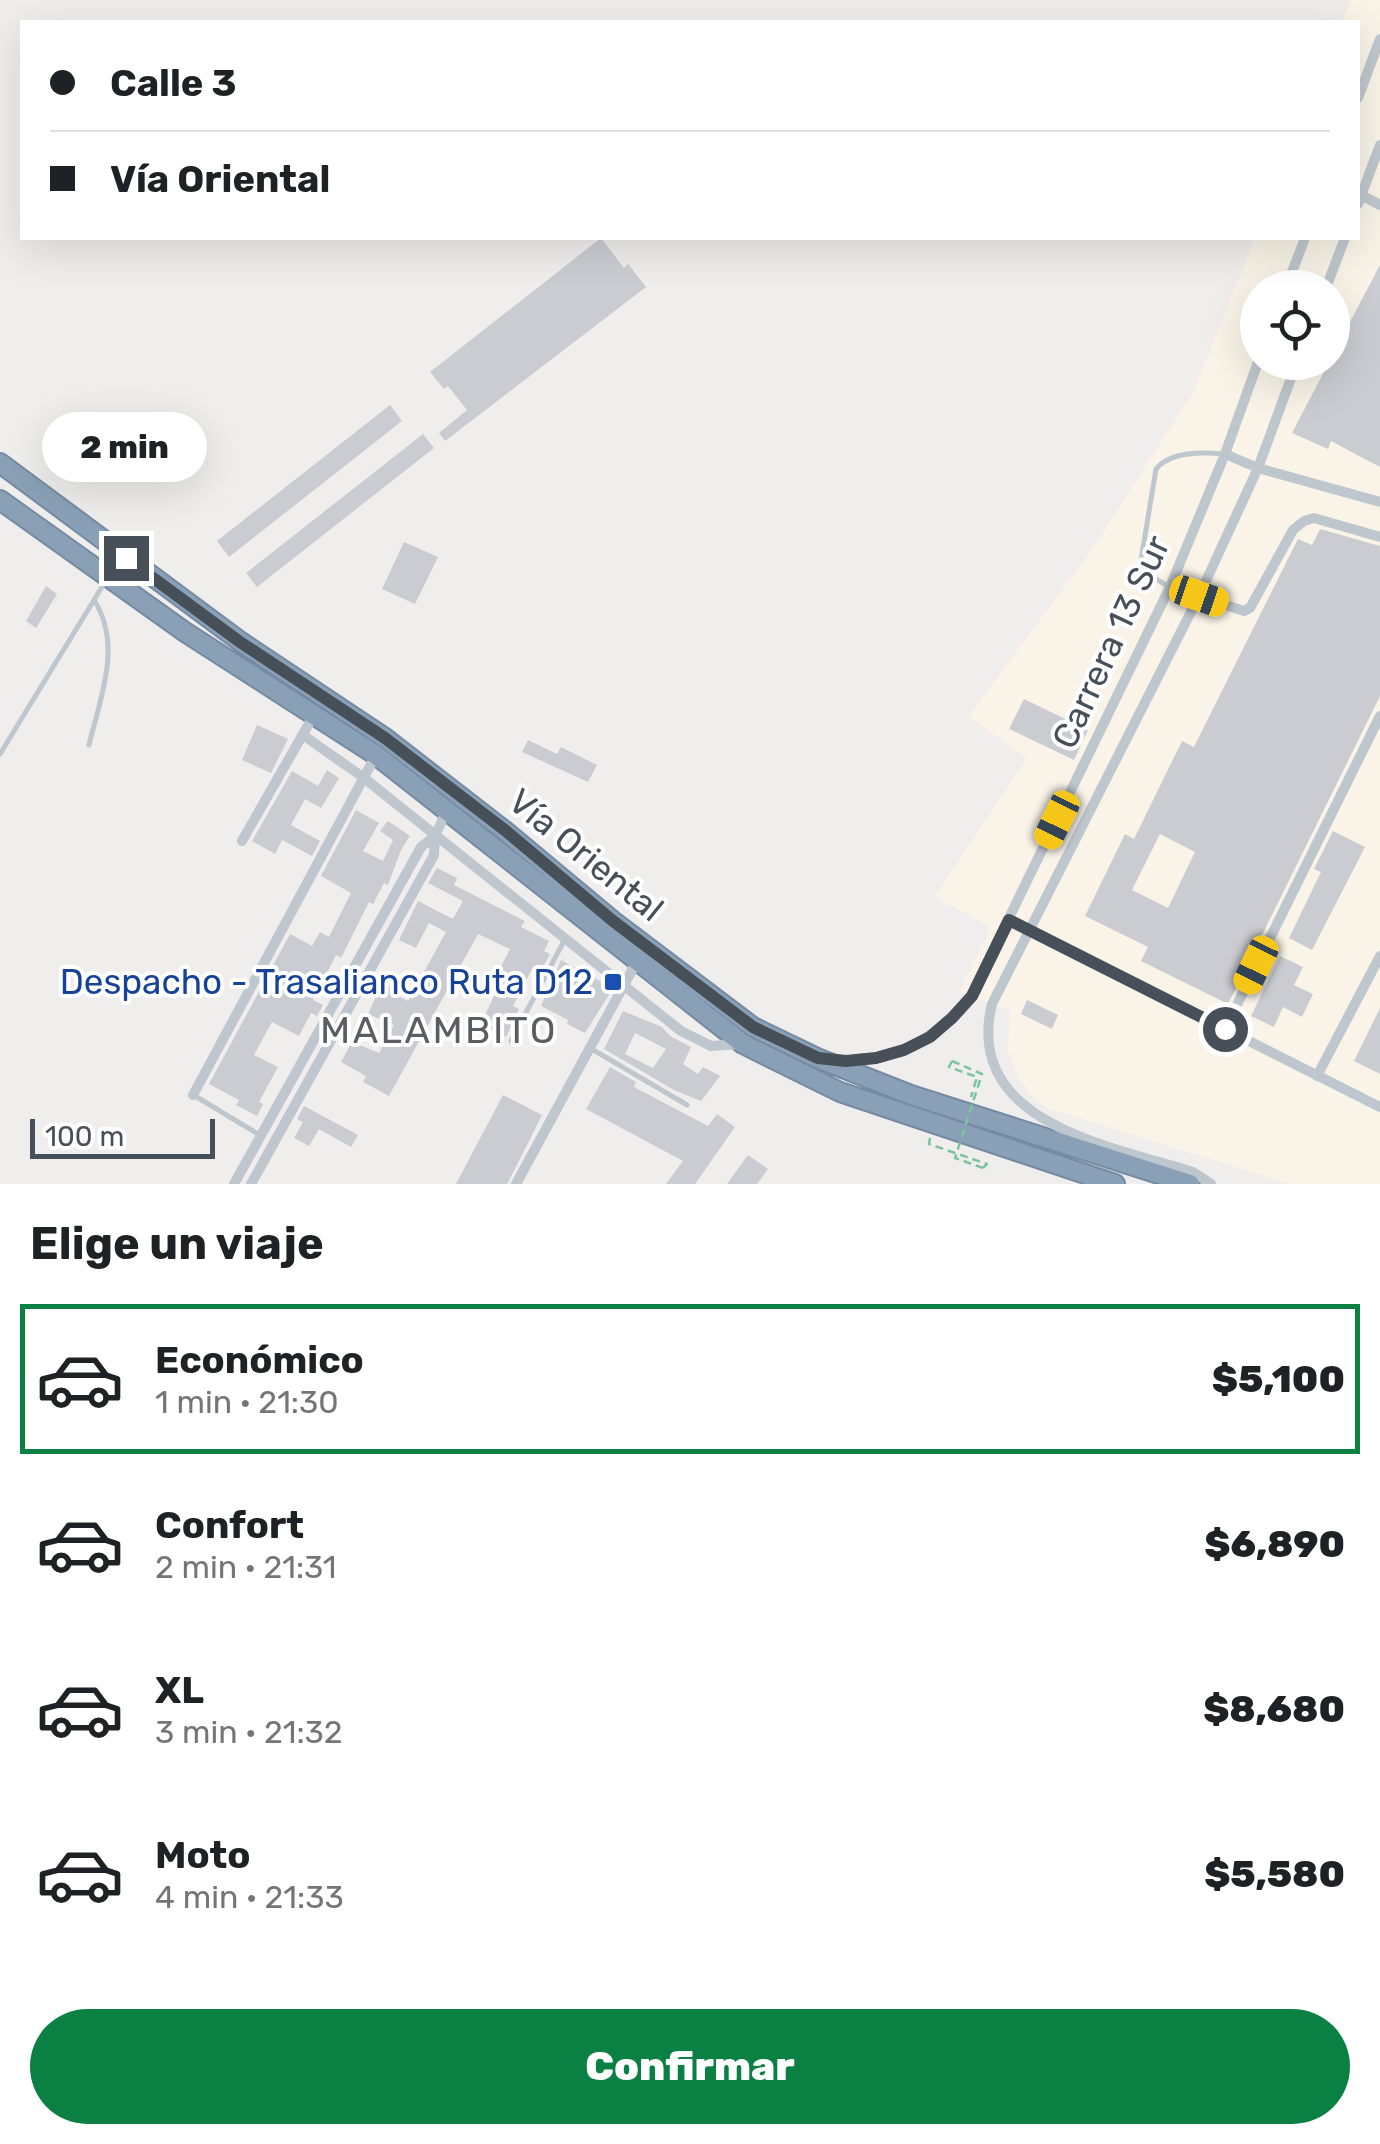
<!DOCTYPE html>
<html lang="es">
<head>
<meta charset="utf-8">
<style>
	body { margin:0; font-family:Rubik,sans-serif; background:#f2f2f2; color:#202124; height:100vh; display:flex; flex-direction:column; font-size:38px; white-space:nowrap }
	* { box-sizing:border-box; margin:0 }
	p { font-size:32px; color:#757577 }
	.icon { flex:none; width:55px; height:55px; fill:none; stroke:currentColor; stroke-width:2; stroke-linecap:round; stroke-linejoin:round }
	.map { position:relative; height:1184px; overflow:hidden }
	.panel { display:flex; flex-direction:column; background:#fff; flex:1 }
	.panel>* { flex:none }
	.hud { position:absolute; left:20px; top:20px; width:1340px; height:220px; border-radius:0px; box-shadow:0 10px 40px #0002; display:grid; align-content:center; height:220px; padding:0 30px; background:#fff }
	.buttons { position:absolute; left:1240px; top:270px; display:grid; gap:20px }
	.buttons a { display:grid; place-items:center; width:110px; height:110px; border-radius:50%; background:#fff; box-shadow:0 10px 40px #0002; font-size:50px }
	.scale { position:absolute; left:30px; bottom:25px; width:185px; box-sizing:border-box; padding-left:10px; border:5px solid #475058; border-top:0; font-size:28px; line-height:35px; white-space:nowrap; color:#475058; -webkit-text-stroke:8px #fff; paint-order:stroke }
	.end { position:absolute; width:45px; height:45px; margin:-22px; border:12px solid #475058; background:#fff; box-shadow:0 0 0 5px #fff }
	.from { border-radius:50% }
	.bubble { position:absolute; height:70px; border-radius:35px; background:#fff; box-shadow:0 10px 40px #0002; font-size:32px; font-weight:800; line-height:70px; text-align:center }
	.car { position:absolute; width:30px; height:60px; margin:-30px -15px; border-radius:12px; box-shadow:0 0 8px 2px #0007; background:linear-gradient(#f5c518 24%,#345 0 40%,#f5c518 0 76%,#345 0 86%,#f5c518 0) }
	.hud b { display:flex; align-items:center; gap:35px; height:95px; font-size:38px }
	.hud b+b { border-top:2px solid #e0e0e0 }
	.hud i { width:25px; height:25px; background:#202124 }
	ul { padding:0; list-style:none }
	li { display:flex; align-items:center; gap:30px; height:150px; margin:0 20px 15px; padding:0 10px; border:5px solid transparent; border-radius:0px }
	li div { flex:1 }
	li b { display:block; font-size:38px }
	li em { font-style:normal; font-weight:800 }
	li.active { border-color:#0b8043 }
	li>.icon { width:90px; height:90px; stroke-width:1.5 }
	h2 { padding:0 30px; font-size:45px; line-height:120px }
	.cta { display:flex; gap:20px; margin-top:auto; padding:20px 30px }
	.cta a { flex:1; height:115px; border-radius:60px; background:#0b8043; color:#fff; font-size:40px; font-weight:800; line-height:115px; text-align:center }
	.map>svg:first-child { display:block }
</style>
</head>
<body>
<div class="map">
<svg width="1380" height="1184" viewBox="0 0 1380 1184">
	<rect width="100%" height="100%" fill="#f0eded"/>
	<path fill="#f9f4e7" fill-rule="evenodd" d="M1351,0H1380V1184H1290L1047,1108L1033,1097L1018,1078L1008,1051L1010,1011L959,992L991,928L935,896L1027,758L969,716L1091,551L1193,393L1255,238H1358V22H1342ZM1258,288H1332V362H1258Z"/>
	<path fill="#caccd1" fill-rule="evenodd" d="M601,238L624,268L628,264L646,287L445,441L439,433L467,410L448,386L444,389L430,372Z
		M1380,265V467L1331,441L1328,449L1292,433L1329,362H1332V356Z
		M390,405L402,421L229,557L217,541Z
		M423,434L434,448L257,587L246,573Z
		M1320,529L1380,546V696L1228,1004L1141,961L1148,947L1085,916L1125,834L1134,839L1182,741L1194,747L1298,539L1312,545ZM1160,834L1195,852L1168,908L1132,890Z
		M404,542L438,557L415,604L382,589Z
		M46,586L57,594L36,628L26,621Z
		M1024,699L1088,730L1074,760L1009,729Z
		M257,725L288,739L271,773L242,760Z
		M528,740L557,754L561,747L597,765L588,782L522,752Z
		M327,770L339,778L321,808L305,799L291,825L320,841L312,856L282,840L275,854L252,841L292,771L318,786Z
		M356,810L379,823L363,851L383,861L393,840L380,831L388,821L410,836L401,850L388,885L384,883L373,904L369,902L341,958L336,955L313,1000L323,1005L317,1016L311,1013L299,1036L272,1022L254,1055L278,1067L259,1102L263,1104L257,1116L236,1105L239,1100L209,1084L290,934L312,946L320,932L329,937L351,893L321,876Z
		M1333,831L1365,847L1312,950L1289,938L1321,872L1314,869Z
		M437,868L457,878L454,885L525,921L521,927L549,941L544,951L550,954L541,971L533,967L513,1006L519,1009L506,1037L481,1024L500,983L494,980L510,949L478,934L389,1096L363,1082L366,1076L341,1062L352,1042L379,1053L394,1025L368,1014L382,983L395,989L393,993L408,1001L446,932L429,923L416,948L399,940L418,901L453,919L463,901L428,883Z
		M1280,956L1303,967L1294,985L1313,994L1302,1017L1283,1007L1274,1027L1251,1016Z
		M561,960L613,988L585,1033L567,1024L568,1020L541,1006Z
		M1027,1000L1058,1015L1052,1029L1021,1014Z
		M1380,1008V1074L1354,1061Z
		M623,1011L662,1027L670,1036L691,1047L683,1064L698,1074L703,1067L720,1076L701,1101L674,1090L604,1049ZM635,1033L666,1049L653,1068L625,1054Z
		M610,1067L636,1082L634,1087L708,1126L717,1114L735,1127L695,1184H666L683,1161L586,1109Z
		M503,1095L542,1115L526,1147L507,1184H456Z
		M304,1106L358,1135L351,1147L319,1129L309,1146L294,1138L303,1122L297,1119Z
		M748,1155L768,1169L757,1184H727Z"/>
	<g fill="none" stroke-linecap="round" stroke-linejoin="round">
		<defs>
			<path id="highway" d="M0,463L241,642L385,738L505,831L613,921L753,1027L817,1058L911,1095L1190,1184
				M0,500L185,632L376,755L743,1044L840,1092L1115,1184"/>
		</defs>
		<use href="#highway" stroke="#758ba3" stroke-width="22"/>
		<path stroke="#7bc4a0" stroke-width="2.5" stroke-dasharray="8 5" stroke-linecap="butt" d="M952,1061L949,1067L977,1077L971,1097
			M930,1138L929,1144L987,1164L983,1168"/>
		<path stroke="#bfc7ce" stroke-width="5" d="M1168,586L1146,573L1141,560L1156,469C1171,451 1202,452 1223,454
			M89,745C100,698 123,645 94,600
			M0,754L105,582
			M511,1041L565,939
			M590,1048L687,1105
			M195,1096L258,1134"/>
		<path stroke="#bfc7ce" stroke-width="10" d="M1358,98L1380,39
			M1361,195L1380,205
			M1358,204L1380,145
			M1286,288L1305,238
			M1326,288L1345,238
			M1225,454L1258,468L1380,502
			M1170,587L1244,611L1250,608L1293,530L1304,521L1314,518L1380,537
			M303,735L364,778L681,1031L711,1046L740,1044
			M242,841L315,713
			M1009,920L1380,1107
			M1225,1029L1380,716
			M835,1060C891,1066 937,1038 971,996L1170,587L1225,454L1258,362
			M1317,1076L1380,956
			M193,1095L376,755
			M234,1184L421,847L435,836
			M251,1184L434,855L435,836L447,810
			M516,1184L636,963
			M1211,1184L1193,1172C1111,1146 963,1123 992,1004L1199,596L1258,468L1297,362"/>
		<use href="#highway" stroke="#89a0b7" stroke-width="18"/>
		<path stroke="#7bc4a0" stroke-width="2.5" stroke-dasharray="8 5" stroke-linecap="butt" d="M952,1061L982,1074L955,1158L983,1168"/>
	</g>
	<g fill="none" stroke-linecap="round" stroke-linejoin="round">
		<path stroke="#475058" stroke-width="12" d="M126,558L240,642L385,738L506,831L613,921L753,1027L818,1058L846,1061L876,1058L904,1050L930,1037L952,1018L972,996L1009,920L1225,1029"/>
	</g>
	<rect fill="#1a4fb4" stroke="#fff" stroke-width="4" x="603" y="972" width="20" height="20" rx="5"/>
	<g text-anchor="middle" stroke-width="8" stroke-linejoin="round" paint-order="stroke">
		<g font-size="35" fill="#475058" stroke="#fff">
			<text transform="translate(1111 642) rotate(-65)" y="12">Carrera 13 Sur</text>
			<text transform="translate(586 855) rotate(39)" y="12">Vía Oriental</text>
		</g>
		<g font-size="35" fill="#164399" stroke="#fff" text-anchor="end">
			<text x="593" y="994">Despacho - Trasalianco Ruta D12</text>
		</g>
		<g font-size="38" letter-spacing="2.5" fill="#5a5d61" stroke="#fff">
			<text x="439" y="1043">MALAMBITO</text>
		</g>
	</g>
</svg>
<div class="buttons">
<a><svg class="icon" aria-label="locate" viewBox="0 0 24 24"><circle cx="12" cy="12" r="6"/><path d="M12 2v4M12 18v4M2 12h4M18 12h4"/></svg></a>
</div>
<div class="scale">100 m</div>
<i class="end from" style="left:1225px;top:1029px"></i>
<i class="end" style="left:126px;top:558px"></i>
<div class="bubble" style="left:42px;top:412px;width:165px">2 min</div>
<i class="car" style="left:1199px;top:596px;rotate:109deg"></i>
<i class="car" style="left:1057px;top:820px;rotate:206deg"></i>
<i class="car" style="left:1256px;top:965px;rotate:206deg"></i>
<div class="hud">
<b><i class="from"></i>Calle 3</b>
<b><i></i>Vía Oriental</b>
</div>
</div>
<section class="panel">
<h2>Elige un viaje</h2>
<ul>
<li class="active"><svg class="icon" aria-label="car" viewBox="0 0 24 24"><path d="M5 17H2v-5l4-1 3-4h7l3 4 3 1v5h-3M9 17h6M6 11h13"/><circle cx="7" cy="17" r="2"/><circle cx="17" cy="17" r="2"/></svg><div><b>Económico</b><p>1 min · 21:30</p></div><em>$5,100</em></li>
<li><svg class="icon" aria-label="car" viewBox="0 0 24 24"><path d="M5 17H2v-5l4-1 3-4h7l3 4 3 1v5h-3M9 17h6M6 11h13"/><circle cx="7" cy="17" r="2"/><circle cx="17" cy="17" r="2"/></svg><div><b>Confort</b><p>2 min · 21:31</p></div><em>$6,890</em></li>
<li><svg class="icon" aria-label="car" viewBox="0 0 24 24"><path d="M5 17H2v-5l4-1 3-4h7l3 4 3 1v5h-3M9 17h6M6 11h13"/><circle cx="7" cy="17" r="2"/><circle cx="17" cy="17" r="2"/></svg><div><b>XL</b><p>3 min · 21:32</p></div><em>$8,680</em></li>
<li><svg class="icon" aria-label="car" viewBox="0 0 24 24"><path d="M5 17H2v-5l4-1 3-4h7l3 4 3 1v5h-3M9 17h6M6 11h13"/><circle cx="7" cy="17" r="2"/><circle cx="17" cy="17" r="2"/></svg><div><b>Moto</b><p>4 min · 21:33</p></div><em>$5,580</em></li>
</ul>
<div class="cta"><a>Confirmar</a></div>
</section>
</body>
</html>
